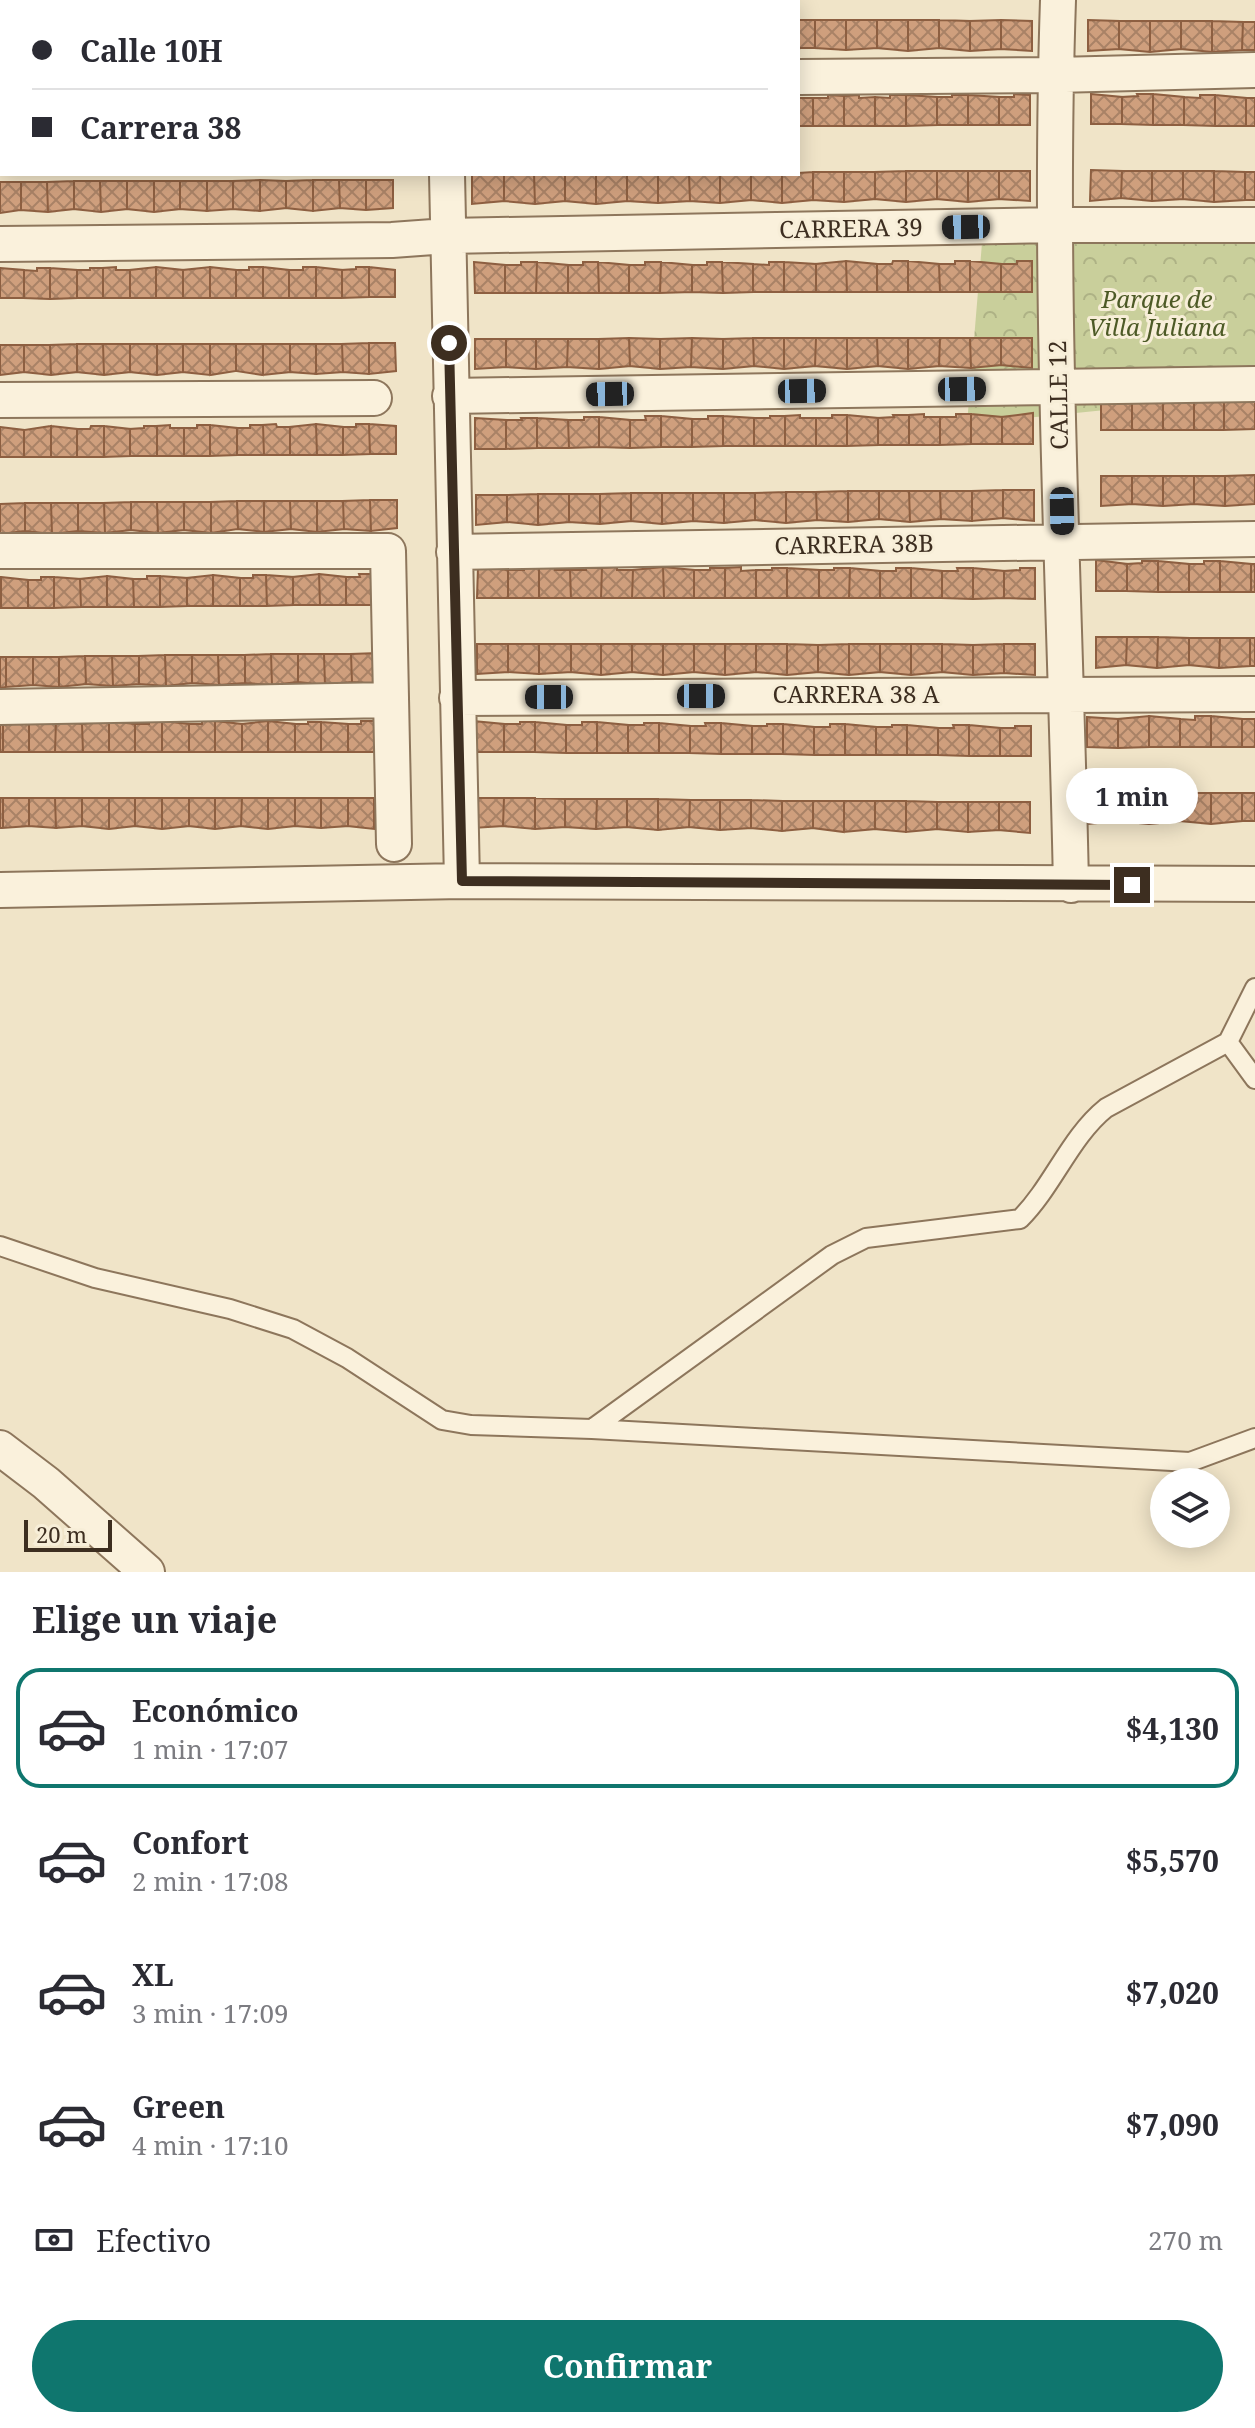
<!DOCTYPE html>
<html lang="es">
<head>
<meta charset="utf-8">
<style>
	body { margin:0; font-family:"Noto Serif",serif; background:#f2f2f3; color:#2b2b33; height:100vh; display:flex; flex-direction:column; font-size:30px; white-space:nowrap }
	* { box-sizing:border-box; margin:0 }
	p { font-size:26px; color:#7c7c81 }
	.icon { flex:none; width:44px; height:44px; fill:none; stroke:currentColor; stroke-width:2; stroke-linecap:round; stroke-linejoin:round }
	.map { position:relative; height:1572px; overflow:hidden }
	.side { display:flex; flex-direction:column; background:#fff; flex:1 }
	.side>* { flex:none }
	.banner { position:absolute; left:0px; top:0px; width:800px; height:176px; box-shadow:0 4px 20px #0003; display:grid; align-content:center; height:176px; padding:0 32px; background:#fff }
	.tools { position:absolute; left:1150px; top:1468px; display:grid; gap:16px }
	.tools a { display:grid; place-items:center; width:80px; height:80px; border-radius:50%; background:#fff; box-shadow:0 4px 20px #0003; font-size:40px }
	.scale { position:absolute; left:24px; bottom:20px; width:88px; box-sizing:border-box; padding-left:8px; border:4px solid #3d2e20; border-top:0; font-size:22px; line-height:28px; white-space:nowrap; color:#3d2e20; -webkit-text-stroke:6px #f7eed8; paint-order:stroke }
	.end { position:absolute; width:36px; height:36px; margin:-18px; border:10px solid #3d2e20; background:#fff; box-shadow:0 0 0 4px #fff }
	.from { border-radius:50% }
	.bubble { position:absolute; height:56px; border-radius:28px; background:#fff; box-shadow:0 4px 20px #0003; font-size:26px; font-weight:700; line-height:56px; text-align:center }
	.car { position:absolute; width:24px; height:48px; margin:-24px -12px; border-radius:10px; box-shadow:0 0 6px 2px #0007; background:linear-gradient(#222 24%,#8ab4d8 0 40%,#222 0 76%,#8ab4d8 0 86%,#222 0) }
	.banner b { display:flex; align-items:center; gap:28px; height:76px; font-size:30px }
	.banner b+b { border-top:2px solid #e1e1e2 }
	.banner i { width:20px; height:20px; background:#2b2b33 }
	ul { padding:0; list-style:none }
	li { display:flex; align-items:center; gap:24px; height:120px; margin:0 16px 12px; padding:0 16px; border:4px solid transparent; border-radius:24px }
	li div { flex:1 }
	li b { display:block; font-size:30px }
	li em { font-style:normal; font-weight:700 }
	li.current { border-color:#0f766e }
	li>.icon { width:72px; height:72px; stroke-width:1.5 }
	h2 { padding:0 32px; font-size:36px; line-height:96px }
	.pay { display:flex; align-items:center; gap:20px; height:88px; padding:0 32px; font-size:30px }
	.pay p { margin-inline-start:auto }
	.button { display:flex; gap:16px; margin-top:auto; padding:16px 32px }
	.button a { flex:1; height:92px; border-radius:48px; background:#0f766e; color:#fff; font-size:32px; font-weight:700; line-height:92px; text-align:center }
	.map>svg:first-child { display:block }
</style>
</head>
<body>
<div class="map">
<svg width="1255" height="1572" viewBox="0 0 1255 1572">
	<defs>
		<pattern id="forest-crowns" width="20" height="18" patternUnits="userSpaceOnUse" patternTransform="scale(2)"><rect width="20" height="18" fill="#c9cf9b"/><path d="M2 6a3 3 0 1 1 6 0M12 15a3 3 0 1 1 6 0" fill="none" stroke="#aeb285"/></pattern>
		<pattern id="building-cross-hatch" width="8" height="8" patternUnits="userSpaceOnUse" patternTransform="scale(2)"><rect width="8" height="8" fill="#cf9f7d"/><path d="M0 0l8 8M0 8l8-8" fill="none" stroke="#a98266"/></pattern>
	</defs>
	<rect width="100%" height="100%" fill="#f0e4c8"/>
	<path fill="url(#forest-crowns)" d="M1255,210V395L967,424L982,243Z"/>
	<path fill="url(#building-cross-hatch)" stroke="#8d5f41" stroke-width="2" d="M798,20H815V48H800L798,50Z
		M815,20H846V50L815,48Z
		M846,20H877V48L846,50Z
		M877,20H908V51L877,48Z
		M908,20H939V48L908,51Z
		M939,20L970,21V51L939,48Z
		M1001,20L1032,21V51L1001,49Z
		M1001,20V49L970,51V21Z
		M1088,20L1119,21V49L1088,51Z
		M1119,21H1150V52L1119,49Z
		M1150,21H1181V49L1150,52Z
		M1181,21H1212V52L1181,49Z
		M1212,21L1243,22L1242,50L1212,52Z
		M1243,22H1255V50H1242Z
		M0,26H2V57H0Z
		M1014,94L1030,95V125H999V97H1014Z
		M1091,94L1122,97V124H1091Z
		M1137,94H1153V125L1122,124V97L1138,96Z
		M1153,94L1184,97V125H1153Z
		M828,95L844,96V126H813V98H828Z
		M859,95V98L875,97V126H844V96Z
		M890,95H906V126H875V97L890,98Z
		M906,95L937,97V125L906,126Z
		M952,95H968V125H937V97H952Z
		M968,95L999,97V125H968Z
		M1200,95H1215V126L1184,125V97L1200,98Z
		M1215,95L1246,98V126H1215Z
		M798,98H813V126H798Z
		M1246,98H1255V126H1246Z
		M0,105L2,106V136H0Z
		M1091,170L1122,171L1121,198L1090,201Z
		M906,171V202L875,199V172Z
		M906,171H937V199L906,202Z
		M937,171H968V202L937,199Z
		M968,171H999V199L968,202Z
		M999,171H1030V201L999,199Z
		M1122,171H1152V201L1121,198Z
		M1152,171H1183V199L1152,201Z
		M1183,171H1214V202L1183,199Z
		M1214,171L1245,172V200L1214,202Z
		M813,172V200L782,203V174Z
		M813,172H844V202L813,200Z
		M844,172H875V199L844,202Z
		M1245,172H1255V200H1245Z
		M472,174H504V201L472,204Z
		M504,174H534L535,204L504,201Z
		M534,174H565V201L535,204Z
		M565,174H596V204L565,201Z
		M596,174H627V201L596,204Z
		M627,174H658V203L627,201Z
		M658,174H689L690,201L658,203Z
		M689,174H720V203L690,201Z
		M720,174H751V200L720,203Z
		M751,174H782V203L751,200Z
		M260,180V211L233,209V181Z
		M260,180L286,181V208L260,211Z
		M313,180H339L340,208L313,211Z
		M313,180V211L286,208V181Z
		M339,180H366V210L340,208Z
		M366,180H393V208L366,210Z
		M74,181H100L101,212L74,209Z
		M74,181V209L48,212L47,182Z
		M100,181H127V209L101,212Z
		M127,181H154V212L127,209Z
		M154,181H180V209L154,212Z
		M180,181H207V211L180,209Z
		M207,181H233V209L207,211Z
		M0,182H21V210L0,213Z
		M21,182H47L48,212L21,210Z
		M846,261L877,264V292H847Z
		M846,261L847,292H816V264Z
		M893,261H908V292H877V264H892Z
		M908,261L939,264L940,292H908Z
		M955,261H970V292H940L939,264H955Z
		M970,261L1001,264V292H970Z
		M1017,261H1032V292H1001V264H1017Z
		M474,262L505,265V293H475Z
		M521,262H537L536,293H505V265H521Z
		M537,262L568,265V293H536Z
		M583,262H598L599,293H568V265H583Z
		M598,262L629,265V293H599Z
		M645,262H661L660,293H629V265H645Z
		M661,262L692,265V292L660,293Z
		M707,262H722L723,293L692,292V265H707Z
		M722,262L753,264V292L723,293Z
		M769,262H784V292H753V264L769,265Z
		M784,262L816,264V292H784Z
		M116,267V270H130V298H103V268Z
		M156,267L183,270V298H156Z
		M156,267V298H130V270Z
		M210,267V298H183V270Z
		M210,267L236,270V298H210Z
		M249,267H263V298H236V270H249Z
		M263,267L289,270V298H263Z
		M303,267H316V298H289V270H303Z
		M316,267L342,270V298H316Z
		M356,267H369V297L342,298V270L356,269Z
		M369,267L395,270V297H369Z
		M0,268L24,270V298H0Z
		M37,268H50V299L24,298V270L37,271Z
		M50,268L77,270V298L50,299Z
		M90,268H103V298H77V270H90Z
		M629,338L630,366L599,369V339Z
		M629,338L660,339V369L630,366Z
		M692,338L691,367L660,369V339Z
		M692,338L723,339V369L691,367Z
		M753,338H784V369L754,366Z
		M753,338L754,366L723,369V339Z
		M784,338H816L815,366L784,369Z
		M816,338H847V369L815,366Z
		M847,338H877L878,366L847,369Z
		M877,338H908V369L878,366Z
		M908,338H940L939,366L908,369Z
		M940,338H970L971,368L939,366Z
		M970,338H1001V365L971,368Z
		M1001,338H1032V368L1001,365Z
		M475,339H506V367L475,369Z
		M506,339H536V369L506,367Z
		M536,339H568L567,367L536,369Z
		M568,339H599V369L567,367Z
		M369,343H395L396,371L369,374Z
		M369,343V374L343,372L342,344Z
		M77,344H103L104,375L77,372Z
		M77,344V372L51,375L50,345Z
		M103,344H130V372L104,375Z
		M130,344H157V375L130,372Z
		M157,344H183V372L157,375Z
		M183,344H210V375L183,372Z
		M210,344H236V371L210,375Z
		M236,344H263V375L236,371Z
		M263,344H290V372L263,375Z
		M290,344H316V374L290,372Z
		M316,344H342L343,372L316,374Z
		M0,345H24V372L0,375Z
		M24,345H50L51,375L24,372Z
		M1101,399L1132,402V430H1101Z
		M1163,399V430H1132V402Z
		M1163,399L1194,402V430H1163Z
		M1224,399V430H1194V402Z
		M1224,399L1255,402V429L1224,430Z
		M1033,413V444H1002V417Z
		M924,414V417H940V445H909V415Z
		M956,414H971V444L940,445V417H956Z
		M971,414L1002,417V444H971Z
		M800,415V418H816V446H785V416Z
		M832,415H847V446H816V418H832Z
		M847,415L878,418V445L847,446Z
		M893,415H909V445H878V418L894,417Z
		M645,416H661V447L630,448V420H646Z
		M661,416L692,419V447H661Z
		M708,416H723V446L692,447V419H708Z
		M723,416L754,418V446H723Z
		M770,416H785V446H754V418H770Z
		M584,417H599V447L569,448L568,420H584Z
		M599,417L630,420V448L599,447Z
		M475,418L506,420V449H475Z
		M521,418H537V448L506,449V420H522Z
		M537,418L568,420L569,448H537Z
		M276,424L277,427H290V455H264L263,425Z
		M316,424L343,427V455H317Z
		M316,424L317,455H290V427Z
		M356,424H369L370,454L343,455V427H356Z
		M369,424L396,426V454H370Z
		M170,425V428H184V456H157V426Z
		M197,425H210V456H184V428H197Z
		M210,425L237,428V455L210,456Z
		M250,425H263L264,455H237V428H250Z
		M51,426L77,429V457H51Z
		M51,426V457H24V430Z
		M91,426H104V457H77V429H90Z
		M104,426L130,429V456L104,457Z
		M144,426H157V456H130V429L144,428Z
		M0,427L24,430V457H0Z
		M1255,475V504L1225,506V476Z
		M1101,476H1132V504L1101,506Z
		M1132,476H1163V506L1132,504Z
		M1163,476H1194V504L1163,506Z
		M1194,476H1225V506L1194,504Z
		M1003,490V518L972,521V491Z
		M1003,490H1034V521L1003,518Z
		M848,491V522L817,520L816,492Z
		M848,491H879V519L848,522Z
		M879,491H909L910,522L879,519Z
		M909,491H940L941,519L910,522Z
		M940,491H972V521L941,519Z
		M786,492H816L817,520L786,523Z
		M786,492V523L755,520V493Z
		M631,493V521L600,524V494Z
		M631,493H662V524L631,521Z
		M662,493H693V521L662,524Z
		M693,493H724V523L693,521Z
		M724,493H755V520L724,523Z
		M538,494V525L507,522V495Z
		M538,494H569V522L538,525Z
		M569,494H600V524L569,522Z
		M476,495H507V522L476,525Z
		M370,500H397V528L371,531Z
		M370,500L371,531L344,529L343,501Z
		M237,501L238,529L211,533V502Z
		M237,501H264V532L238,529Z
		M264,501H290L291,529L264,532Z
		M290,501H317V532L291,529Z
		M317,501H343L344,529L317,532Z
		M131,502H157L158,533L131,530Z
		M131,502V530L105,533L104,503Z
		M157,502H184V530L158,533Z
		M184,502H211V533L184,530Z
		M25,503V531L0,534V504Z
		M25,503H51L52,534L25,531Z
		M51,503H78V531L52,534Z
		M78,503H104L105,533L78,531Z
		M1096,560L1127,564V591H1096Z
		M1142,561H1158V592L1127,591V564L1142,563Z
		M1158,561L1189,564V592H1158Z
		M1204,561H1220V592H1189V564H1204Z
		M1220,561L1251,564V592H1220Z
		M1251,564H1255V592H1251Z
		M478,567L508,570V598H477Z
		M555,567V570H570L571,598H539V568Z
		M617,567V570H633L632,598H601L602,568Z
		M663,567L694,570V598H664Z
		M663,567L664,598H632L633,570Z
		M741,567V571L756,570V598H725V568Z
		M524,568H539V598H508V570H524Z
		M586,568H602L601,598H571L570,570H586Z
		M710,568H725V598H694V570H710Z
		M772,568H787V598H756V570H772Z
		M787,568L819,570V598H787Z
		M834,568H850L849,598H819V570H834Z
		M850,568L880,571V598H849Z
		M896,568H911V598H880V571H896Z
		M911,568L942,571V598H911Z
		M957,568H973V599L942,598V571H958Z
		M973,568L1004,571V598L973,599Z
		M1020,568H1035V599L1004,598V571L1020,570Z
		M319,574L346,577V605H320Z
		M319,574L320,605H293V577Z
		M359,574H372L373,605H346V577H360Z
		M213,575L240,578V606H213Z
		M213,575V606H187V578Z
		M253,575H266L267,606H240V578H253Z
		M266,575L293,577V605L267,606Z
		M107,576V607H81L80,579Z
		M107,576L133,579L134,607H107Z
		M147,576H160V607H134L133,579H147Z
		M160,576L187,578V606L160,607Z
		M1,577L28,580V608H1Z
		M41,577H54V608H28V580H41Z
		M54,577L80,579L81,607L54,608Z
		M1096,637H1127L1126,665L1096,668Z
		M1127,637H1158L1157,668L1126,665Z
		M1158,637L1189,638V665L1157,668Z
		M1189,638H1220L1219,668L1189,665Z
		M1220,638H1250V666L1219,668Z
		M1250,638H1255V666H1250Z
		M477,644H508V672L477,674Z
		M508,644H539V674L508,672Z
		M539,644H571V672L539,674Z
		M571,644H601V675L571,672Z
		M601,644H632V672L601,675Z
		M632,644H663V675L632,672Z
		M663,644H694V672L663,675Z
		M694,644H725V675L694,672Z
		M725,644H756V672L725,675Z
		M756,644H787V675L756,672Z
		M787,644L818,645V672L787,675Z
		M849,644H880V672L849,675Z
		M849,644V675L818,672V645Z
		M880,644H911V675L880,672Z
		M911,644H942V672L911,675Z
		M942,644L973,645V675L942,672Z
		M1004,644V673L973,675V645Z
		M1004,644H1035V675L1004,673Z
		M378,653V684L352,682L351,654Z
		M271,654H298V682L272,685Z
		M271,654L272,685L245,683V655Z
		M298,654H324L325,685L298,682Z
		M324,654H351L352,682L325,685Z
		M165,655L166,686L139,684V656Z
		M165,655H192V683L166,686Z
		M192,655H218L219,685L192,683Z
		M218,655H245V683L219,685Z
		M85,656L86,684L59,687V657Z
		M85,656H112L113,686L86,684Z
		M112,656H139V684L113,686Z
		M0,657H6V687L0,688Z
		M6,657H33V685L6,687Z
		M33,657H59V687L33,685Z
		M1149,716L1180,719V747H1149Z
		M1149,716V747L1118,748V719Z
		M1195,716H1211V747H1180V719L1195,720Z
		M1211,716L1242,719V747H1211Z
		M1087,717L1118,719V748L1087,747Z
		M1242,719H1255V747H1242Z
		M16,721V724H29V752H3V722Z
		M43,721H56L55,752H29V724H42Z
		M56,721L82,724L83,752H55Z
		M109,721V752H83L82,724Z
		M109,721L135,724V752H109Z
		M149,721H162V752H135V724H149Z
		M162,721L189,724V752H162Z
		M202,721H215V752H189V724H202Z
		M215,721L242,724V752H215Z
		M268,721L295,724V752H268Z
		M268,721V752H242V724Z
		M361,721H375L374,752H348V724H361Z
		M473,721L504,724V752H473Z
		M0,722H3V752H0Z
		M308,722H321V752H295V724H308Z
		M321,722L348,724V752H321Z
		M520,722H535V752H504V724H520Z
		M535,722L566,725V753L535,752Z
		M582,722H597V753H566V725H582Z
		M597,722L628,725V753H597Z
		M644,723H659V753H628V725H644Z
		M659,723L690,726V753H659Z
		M705,723H721V754L690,753V726H706Z
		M721,723L752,726V754H721Z
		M767,724H783V754H752V726H767Z
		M783,724L814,727V755L783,754Z
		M830,724H845V755H814V727H830Z
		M845,724L876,727V755H845Z
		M892,725H907V755H876V727H892Z
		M907,725L938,728V755H907Z
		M953,725H969V756L938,755V728H954Z
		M969,725L1000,728V756H969Z
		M1015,726H1031V756H1000V728H1015Z
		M1087,793H1118V821L1088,824Z
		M1118,793H1149V824L1118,821Z
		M1149,793H1180V821L1149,824Z
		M1180,793H1211V824L1180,821Z
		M1211,793H1242V821L1211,824Z
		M1242,793H1255V821H1242Z
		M0,798H3V828H0Z
		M3,798H29V826L3,828Z
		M29,798H55L56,828L29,826Z
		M55,798H82V826L56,828Z
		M82,798H109V829L82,826Z
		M109,798H135V826L109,829Z
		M135,798H162V829L135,826Z
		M162,798H189V826L162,829Z
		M189,798H215V829L189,826Z
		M215,798H242L241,826L215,829Z
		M242,798H268V829L241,826Z
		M268,798H295V826L268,829Z
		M295,798H321V828L295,826Z
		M321,798H348V826L321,828Z
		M348,798H374V829L348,826Z
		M473,798H504L503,826L473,828Z
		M504,798H535V829L503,826Z
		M535,798L565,799V827L535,829Z
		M565,799H597L596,829L565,827Z
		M597,799H627V827L596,829Z
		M627,799H658V830L627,827Z
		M658,799L690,800L689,827L658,830Z
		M690,800H720V830L689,827Z
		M720,800H751V828L720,830Z
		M751,800L782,801V831L751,828Z
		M782,801H813V828L782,831Z
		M813,801H844V832L813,828Z
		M844,801H875V829L844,832Z
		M875,801H906V832L875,829Z
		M906,801L937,802V829L906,832Z
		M937,802H968V832L937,829Z
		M968,802H999V830L968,832Z
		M999,802H1030V833L999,830Z"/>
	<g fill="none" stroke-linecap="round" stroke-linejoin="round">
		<defs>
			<path id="lane" d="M1228,1042L1255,1079
				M0,1246L95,1278L230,1309L293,1329L347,1358L442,1420L471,1425L592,1429L832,1255L866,1238L1020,1219C1053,1186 1070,1137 1106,1108L1228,1042L1255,988
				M592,1429L1190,1462L1255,1438"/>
			<path id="street" d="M446,0V2
				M1058,0C1048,294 1065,591 1071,885
				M798,77L1056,75L1255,70
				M0,86H2
				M447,174L462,881
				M0,244L392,240L447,236L1057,225H1255
				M450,396L1255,384
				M0,400L374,398
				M0,551H388L394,844
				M454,552L1255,539
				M457,698L1255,694
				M0,707L391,700
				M0,890L462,881L1255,884
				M0,1448L46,1483L147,1572"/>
		</defs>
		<use href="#lane" stroke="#8d765c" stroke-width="22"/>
		<use href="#street" stroke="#8d765c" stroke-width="38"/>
		<use href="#lane" stroke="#faf1dc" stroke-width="18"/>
		<use href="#street" stroke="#faf1dc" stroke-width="34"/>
	</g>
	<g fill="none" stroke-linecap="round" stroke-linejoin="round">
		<path stroke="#3d2e20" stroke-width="10" d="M449,343L462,881L1132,885"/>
	</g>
	<g text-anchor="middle" stroke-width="6" stroke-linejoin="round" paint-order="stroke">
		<g font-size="24" fill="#3d2e20" stroke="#f7eed8">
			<text transform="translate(851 229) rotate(-1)" y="8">CARRERA 39</text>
			<text transform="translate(1059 395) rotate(-91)" y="8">CALLE 12</text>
			<text transform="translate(854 545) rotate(-1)" y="8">CARRERA 38B</text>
			<text x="856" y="703">CARRERA 38 A</text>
		</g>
		<g font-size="24" font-style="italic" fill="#4d5a26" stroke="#f7eed8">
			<text x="1157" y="308">Parque de<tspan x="1157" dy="28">Villa Juliana</tspan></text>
		</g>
	</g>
</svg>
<div class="tools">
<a><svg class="icon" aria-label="layers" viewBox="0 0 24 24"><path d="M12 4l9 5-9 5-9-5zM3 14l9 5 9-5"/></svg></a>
</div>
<div class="scale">20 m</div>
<i class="end from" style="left:449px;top:343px"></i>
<i class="end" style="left:1132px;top:885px"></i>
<div class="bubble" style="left:1066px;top:768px;width:132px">1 min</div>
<i class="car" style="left:966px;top:227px;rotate:269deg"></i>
<i class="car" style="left:962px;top:389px;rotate:89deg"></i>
<i class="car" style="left:802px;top:391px;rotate:89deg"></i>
<i class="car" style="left:610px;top:394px;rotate:269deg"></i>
<i class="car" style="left:1062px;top:511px;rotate:179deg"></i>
<i class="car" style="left:701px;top:696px;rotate:90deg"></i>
<i class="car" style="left:549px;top:697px;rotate:270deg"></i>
<div class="banner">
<b><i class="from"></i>Calle 10H</b>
<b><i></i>Carrera 38</b>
</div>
</div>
<section class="side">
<h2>Elige un viaje</h2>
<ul>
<li class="current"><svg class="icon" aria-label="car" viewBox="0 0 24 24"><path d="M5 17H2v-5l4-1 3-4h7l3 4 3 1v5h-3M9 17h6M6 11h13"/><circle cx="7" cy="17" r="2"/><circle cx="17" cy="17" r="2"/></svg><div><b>Económico</b><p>1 min · 17:07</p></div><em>$4,130</em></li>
<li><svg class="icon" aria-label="car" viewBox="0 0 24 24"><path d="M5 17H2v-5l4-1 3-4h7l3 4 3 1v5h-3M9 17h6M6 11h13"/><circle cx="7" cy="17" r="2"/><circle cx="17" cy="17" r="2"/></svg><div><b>Confort</b><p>2 min · 17:08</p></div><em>$5,570</em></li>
<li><svg class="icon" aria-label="car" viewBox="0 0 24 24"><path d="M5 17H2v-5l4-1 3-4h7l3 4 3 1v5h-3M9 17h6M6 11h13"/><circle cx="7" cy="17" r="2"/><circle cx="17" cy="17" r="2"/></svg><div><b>XL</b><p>3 min · 17:09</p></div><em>$7,020</em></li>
<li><svg class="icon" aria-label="car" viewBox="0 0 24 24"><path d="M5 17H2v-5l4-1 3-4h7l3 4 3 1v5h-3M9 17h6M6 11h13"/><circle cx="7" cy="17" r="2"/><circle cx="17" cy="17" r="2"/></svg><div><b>Green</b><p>4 min · 17:10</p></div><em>$7,090</em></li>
</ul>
<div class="pay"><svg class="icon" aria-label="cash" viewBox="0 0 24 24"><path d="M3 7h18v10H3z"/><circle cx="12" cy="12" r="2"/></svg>Efectivo<p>270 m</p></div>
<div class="button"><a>Confirmar</a></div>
</section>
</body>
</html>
